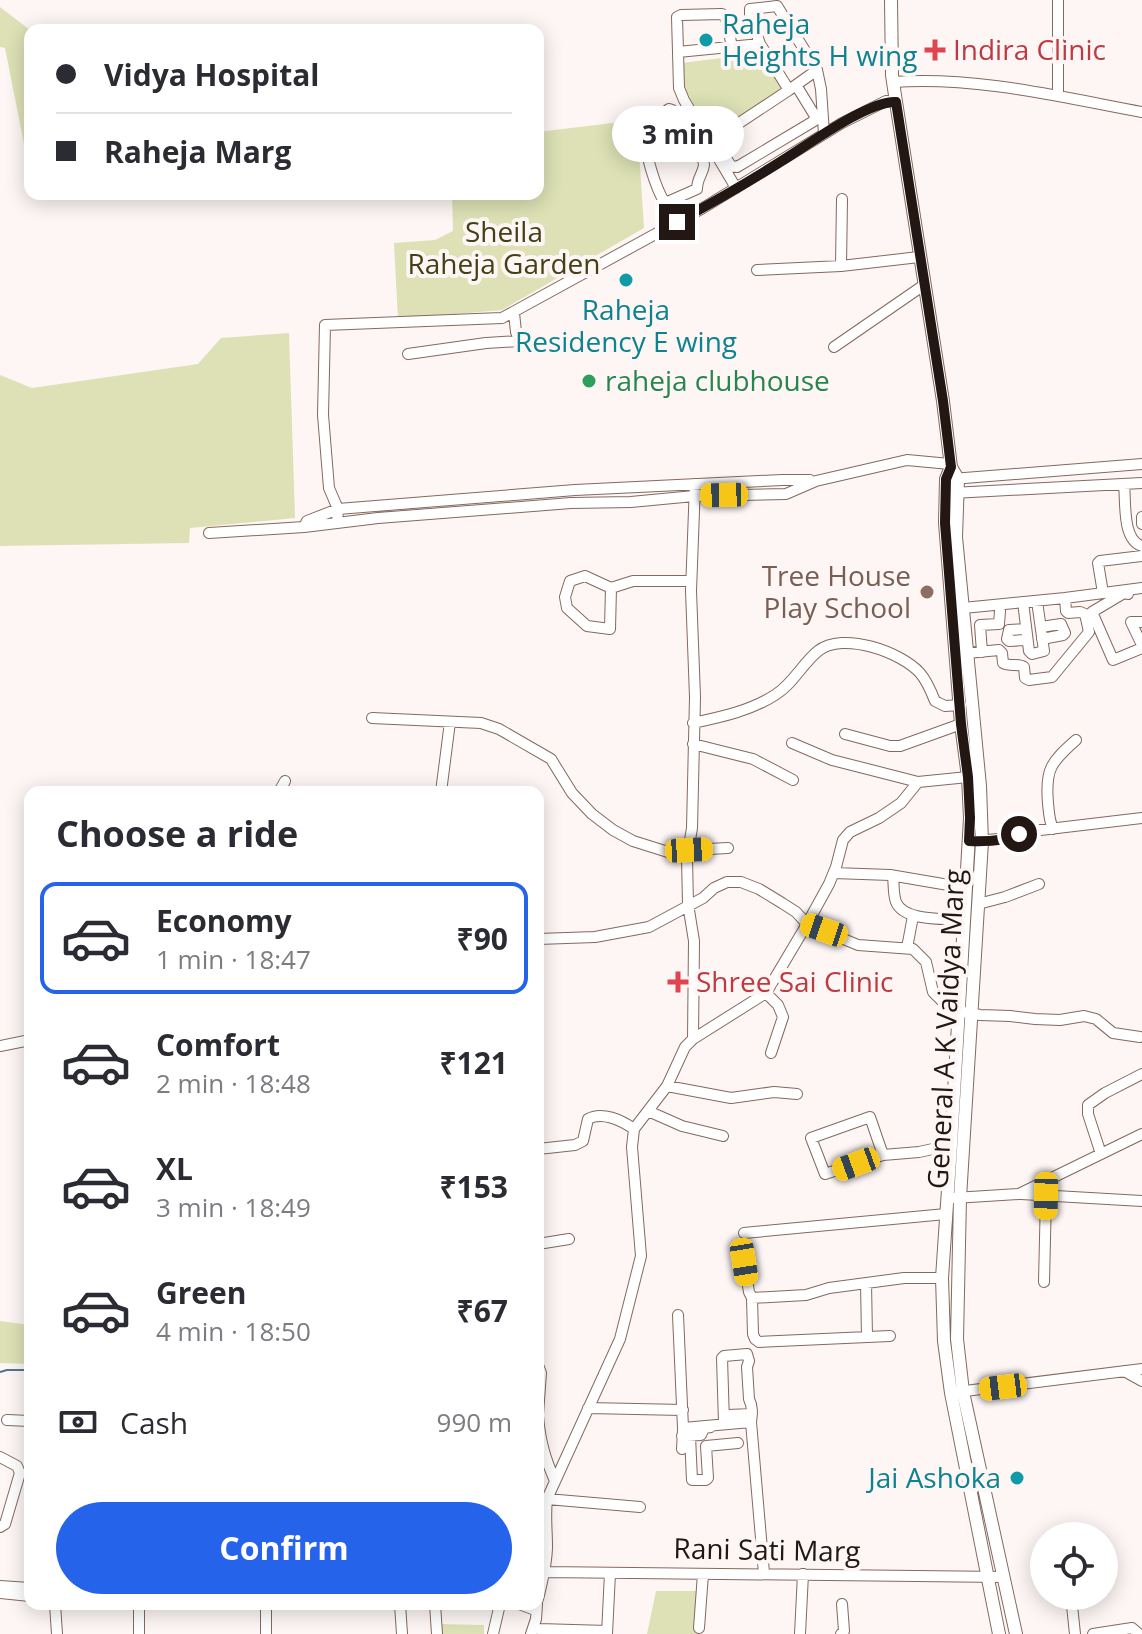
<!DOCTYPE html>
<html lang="en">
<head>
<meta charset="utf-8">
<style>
	body { margin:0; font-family:"Open Sans",sans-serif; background:#f2f2f3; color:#2b2b33; height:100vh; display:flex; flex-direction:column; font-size:30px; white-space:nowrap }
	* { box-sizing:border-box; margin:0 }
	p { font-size:26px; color:#7c7c81 }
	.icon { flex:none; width:44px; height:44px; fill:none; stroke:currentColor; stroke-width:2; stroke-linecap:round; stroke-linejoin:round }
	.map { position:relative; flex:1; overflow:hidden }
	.side { position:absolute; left:24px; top:786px; width:520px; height:824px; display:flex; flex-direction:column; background:#fff; border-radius:16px; box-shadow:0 4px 20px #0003 }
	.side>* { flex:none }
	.banner { position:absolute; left:24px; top:24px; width:520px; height:176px; border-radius:16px; box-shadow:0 4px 20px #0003; display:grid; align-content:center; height:176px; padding:0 32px; background:#fff }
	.fabs { position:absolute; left:1030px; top:1522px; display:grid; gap:16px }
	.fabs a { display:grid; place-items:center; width:88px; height:88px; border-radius:50%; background:#fff; box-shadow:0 4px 20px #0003; font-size:40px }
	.end { position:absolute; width:36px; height:36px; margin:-18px; border:10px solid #221713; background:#fff; box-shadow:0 0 0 4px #fff }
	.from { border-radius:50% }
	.bubble { position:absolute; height:56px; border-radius:28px; background:#fff; box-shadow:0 4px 20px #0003; font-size:26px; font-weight:700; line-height:56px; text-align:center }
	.car { position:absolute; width:24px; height:48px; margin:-24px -12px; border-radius:10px; box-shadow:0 0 6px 2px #0007; background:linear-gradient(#f5c518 24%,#345 0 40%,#f5c518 0 76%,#345 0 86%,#f5c518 0) }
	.banner b { display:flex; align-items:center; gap:28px; height:76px; font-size:30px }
	.banner b+b { border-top:2px solid #e1e1e2 }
	.banner i { width:20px; height:20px; background:#2b2b33 }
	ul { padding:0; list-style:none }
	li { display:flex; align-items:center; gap:24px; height:112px; margin:0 16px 12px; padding:0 16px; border:4px solid transparent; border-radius:16px }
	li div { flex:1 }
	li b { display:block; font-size:30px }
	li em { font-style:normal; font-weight:700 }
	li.selected { border-color:#2563eb }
	li>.icon { width:72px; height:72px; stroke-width:1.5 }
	h2 { padding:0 32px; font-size:36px; line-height:96px }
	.pay { display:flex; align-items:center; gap:20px; height:88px; padding:0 32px; font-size:30px }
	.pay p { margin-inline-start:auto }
	.primary-button { display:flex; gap:16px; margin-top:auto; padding:16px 32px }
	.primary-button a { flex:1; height:92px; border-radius:48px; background:#2563eb; color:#fff; font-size:32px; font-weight:700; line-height:92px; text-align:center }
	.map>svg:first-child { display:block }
</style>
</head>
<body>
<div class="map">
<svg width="1142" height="1634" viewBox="0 0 1142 1634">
	<rect width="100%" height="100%" fill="#fdf6f4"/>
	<path fill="#dde1b5" d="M0,7L30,30V146L24,144L5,48L0,47Z
		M769,52L789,90L711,137L685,88L682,63Z
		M637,120L644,228L502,310L398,319L394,243L435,240L453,231L452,194H538V132Z
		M289,333L295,518L190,528L189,543L0,546V375L32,388L198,364L221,338Z
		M0,1321L30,1325L29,1364L0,1363Z
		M656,1591H697L695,1634H647Z
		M438,1624L484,1625V1634H438Z"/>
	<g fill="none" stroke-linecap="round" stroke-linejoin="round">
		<path stroke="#50788a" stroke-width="2" d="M0,1372L7,1370H30"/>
		<defs>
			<path id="minor" d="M760,44L750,15V9L777,6L817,70L821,89L824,134
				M678,52L677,17L681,15L722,14L726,18L732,47
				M893,82C976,76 1061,97 1142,112
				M1058,96V0
				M669,109L672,110C679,118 704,157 704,165C703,174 697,178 697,189L665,203C656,189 643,150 646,133C648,124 662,114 669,109Z
				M709,143L789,90
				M724,155L731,166L737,167L814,121L815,116L796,85
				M736,188L684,100L679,88L678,52L760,44L789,90L817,70
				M841,266L842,199
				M757,270L841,266L919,257
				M514,313L516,332L520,341L562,348
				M834,347L924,285
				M408,354L486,343L520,341
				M952,479L1142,464
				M1124,484C1126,503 1122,540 1142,546
				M952,493L1142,483
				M1142,517V524
				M337,523L338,509L329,488L323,415L325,325L502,318L703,208L842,123L886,101L896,102
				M304,527L307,521L338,509L575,490L782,480H810
				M209,533L304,527L378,518L571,503L631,502L694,496L786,494L816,481L907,460L950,464
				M611,588L585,576L570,581L565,597L567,608L587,626L610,629L611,588L633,581H691
				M1103,593L1098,563L1100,561L1142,556
				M1128,594L1124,593L1092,612L1113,660L1142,648
				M1023,602L1029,651L1032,654L1044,651L1037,601
				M963,608L1065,598L1142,588
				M1142,622H1131L1142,645
				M1041,627L1061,624L1065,633L1063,635L1042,639
				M1026,629L1009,630L1007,639L1009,641L1027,640
				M982,652L980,625L999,624L1000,611
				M967,653L999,650L1002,653L1003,663C1010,667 1018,663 1024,667L1025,678L1029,680L1052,677L1089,632L1085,614L1080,612L1068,613L1066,611L1065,598
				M372,718L481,723L499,729L551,759L572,793L592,814L613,830L633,841L687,858
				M693,723C721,717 750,711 775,695C793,684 802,664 818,651C843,631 901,652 920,673C927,681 931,691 935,701L945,706L961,705
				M845,734L890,746H900L961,724
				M792,743L832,760L918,782L968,777
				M693,744L753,759L793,780
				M279,792L285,781
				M441,792L450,722
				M1053,829C1049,820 1049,813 1048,803C1045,769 1051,762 1076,740
				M975,841L1010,838L1032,831L1142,818
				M689,850L728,848
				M834,873L890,875L966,888
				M893,876C894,884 893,894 896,902C904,922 946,918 964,920
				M978,904L1005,897L1039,884
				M538,939L595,937L649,927L703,898L714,888L727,882H741L759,889L782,903L796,912L807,924L858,945L913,949L926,962L933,992L947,1006L958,1011L980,1015L1010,1016L1035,1019L1060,1020L1084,1016L1096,1019L1113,1033L1140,1037
				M907,948L913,916
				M766,993L778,1005L783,1017L771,1053
				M693,1039L694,941L688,904L687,858L692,828L695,697L691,591L695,484
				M0,1046L30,1040
				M667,1086L731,1098L774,1092L797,1094
				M648,1111L682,1126L723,1136
				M538,1149L575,1145L583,1141L588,1119C602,1111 621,1120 634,1129
				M1101,1154L1088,1114V1105L1105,1093L1142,1074
				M883,1155L870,1117L811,1138L825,1174L883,1155L919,1152L951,1145
				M1021,1194L1142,1201
				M954,1198L1019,1194L1142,1134
				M744,1233L946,1214
				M538,1244L569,1239
				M744,1262L749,1292L752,1298L806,1295L829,1288L904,1278H942
				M1044,1282L1046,1196
				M866,1283L867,1337
				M752,1298L753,1334L755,1339L759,1342L890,1336
				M678,1315L683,1428L751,1422L764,1573
				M538,1365L541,1373L538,1414
				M1124,1371L1142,1381
				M957,1392L1142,1369
				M588,1408L683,1410
				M728,1415L752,1414
				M538,1416C540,1441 545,1458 555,1481
				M7,1420L30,1421
				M724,1423L722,1358L724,1356L747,1354L749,1361L747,1367L749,1399C753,1407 752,1414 751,1422
				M682,1436L701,1435L704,1428L711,1427
				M690,1436L692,1480H706L708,1478L706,1446L738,1443
				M682,1449L683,1430
				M0,1457L17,1466L20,1473L5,1524L0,1527
				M547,1499L640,1507
				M545,1572L1003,1577
				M0,1586L30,1588
				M0,1593L30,1596
				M1071,1596L1075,1634
				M538,1599C542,1582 547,1564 547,1546C547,1530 545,1516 547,1499L620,1339L641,1256L632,1147L634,1129L667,1086L685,1047L693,1039L766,993L807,924L829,884L836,867L843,840L850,832L879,818L901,803L918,782
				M55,1604L57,1634
				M139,1604V1634
				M400,1604L402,1634
				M435,1604L437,1634
				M519,1604L535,1610
				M699,1628L703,1574
				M539,1629L607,1631
				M266,1634V1604
				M493,1634L500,1604
				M531,1634L536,1619L537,1604
				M607,1634L610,1573
				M800,1634L803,1574
				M841,1634L844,1631L842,1604
				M1093,1634L1132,1628L1139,1634"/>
			<path id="major" d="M891,0L892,75L896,102L943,401L951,467L958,479L956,537L980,786L982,842L960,1198L957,1339L963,1392L1016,1634
				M951,467L946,479L945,523L961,724L968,777L970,818L951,1145L942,1278L944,1341L951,1393L999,1634"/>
		</defs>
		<use href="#minor" stroke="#84695e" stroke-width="12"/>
		<use href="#major" stroke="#84695e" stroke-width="14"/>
		<use href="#minor" stroke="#fff" stroke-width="10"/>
		<use href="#major" stroke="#fff" stroke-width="12"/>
	</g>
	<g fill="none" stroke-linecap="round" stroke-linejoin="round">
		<path stroke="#221713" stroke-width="10" d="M677,222C712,203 747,183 780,162C805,147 869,100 896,102L943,401L951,467L946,479L945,523L961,724L968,777L970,818L969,841C986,842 1003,841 1019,834"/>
	</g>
	<g fill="#0f9aa8" stroke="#fdf6f4" stroke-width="3">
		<circle cx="706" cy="40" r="8"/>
		<circle cx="626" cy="280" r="8"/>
		<circle cx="1017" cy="1478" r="8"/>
	</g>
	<g fill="#e0444e" stroke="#fdf6f4" stroke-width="3">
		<path d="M931 38h8v8h8v8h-8v8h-8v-8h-8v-8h8z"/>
		<path d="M674 970h8v8h8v8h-8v8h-8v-8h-8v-8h8z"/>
	</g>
	<circle fill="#2e9e5b" stroke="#fdf6f4" stroke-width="3" cx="589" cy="381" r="8"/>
	<circle fill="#8d6e63" stroke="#fdf6f4" stroke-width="3" cx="927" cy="592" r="8"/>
	<g text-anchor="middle" stroke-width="8" stroke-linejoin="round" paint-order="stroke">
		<g font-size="28" fill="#0d838f" stroke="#fdf6f4" text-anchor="start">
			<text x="722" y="34">Raheja<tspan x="722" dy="32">Heights H wing</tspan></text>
			<text x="626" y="320" text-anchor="middle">Raheja<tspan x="626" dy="32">Residency E wing</tspan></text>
			<text x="1001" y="1488" text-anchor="end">Jai Ashoka</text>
		</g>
		<g font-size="28" fill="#be3a42" stroke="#fdf6f4" text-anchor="start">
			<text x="953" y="60">Indira Clinic</text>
			<text x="696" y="992">Shree Sai Clinic</text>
		</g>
		<g font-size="28" fill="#404216" stroke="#fdf6f4">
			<text x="504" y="242">Sheila<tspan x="504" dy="32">Raheja Garden</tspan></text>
		</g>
		<g font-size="28" fill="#27864d" stroke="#fdf6f4" text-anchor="start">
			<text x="605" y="391">raheja clubhouse</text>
		</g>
		<g font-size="28" fill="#785e54" stroke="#fdf6f4" text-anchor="end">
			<text x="911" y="586">Tree House<tspan x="911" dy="32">Play School</tspan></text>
		</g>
		<g font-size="28" fill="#221713" stroke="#fdf6f4">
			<text transform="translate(946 1029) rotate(-87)" y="10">General A K Vaidya Marg</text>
			<text transform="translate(767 1550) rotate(1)" y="10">Rani Sati Marg</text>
		</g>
	</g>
</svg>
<div class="fabs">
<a><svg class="icon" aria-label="locate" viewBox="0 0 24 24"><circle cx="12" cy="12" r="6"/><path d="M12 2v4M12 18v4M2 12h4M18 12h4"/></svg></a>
</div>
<i class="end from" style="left:1019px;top:834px"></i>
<i class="end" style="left:677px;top:222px"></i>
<div class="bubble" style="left:612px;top:106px;width:132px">3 min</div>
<i class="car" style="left:724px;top:495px;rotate:269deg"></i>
<i class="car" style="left:689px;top:850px;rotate:87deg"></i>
<i class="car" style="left:824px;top:930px;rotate:289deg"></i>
<i class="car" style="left:856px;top:1164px;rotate:250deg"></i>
<i class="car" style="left:1046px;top:1196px;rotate:181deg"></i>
<i class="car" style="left:744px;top:1262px;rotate:171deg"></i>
<i class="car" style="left:1003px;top:1387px;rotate:263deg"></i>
<div class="banner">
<b><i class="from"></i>Vidya Hospital</b>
<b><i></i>Raheja Marg</b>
</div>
<section class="side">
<h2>Choose a ride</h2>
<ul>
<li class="selected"><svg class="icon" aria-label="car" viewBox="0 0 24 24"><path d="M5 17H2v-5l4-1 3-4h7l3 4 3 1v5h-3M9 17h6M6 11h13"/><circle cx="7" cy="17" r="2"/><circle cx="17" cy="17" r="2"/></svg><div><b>Economy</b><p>1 min · 18:47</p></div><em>₹90</em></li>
<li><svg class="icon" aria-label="car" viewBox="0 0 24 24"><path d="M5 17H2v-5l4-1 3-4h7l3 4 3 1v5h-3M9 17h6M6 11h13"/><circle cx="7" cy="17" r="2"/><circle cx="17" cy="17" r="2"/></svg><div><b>Comfort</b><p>2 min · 18:48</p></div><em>₹121</em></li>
<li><svg class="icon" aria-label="car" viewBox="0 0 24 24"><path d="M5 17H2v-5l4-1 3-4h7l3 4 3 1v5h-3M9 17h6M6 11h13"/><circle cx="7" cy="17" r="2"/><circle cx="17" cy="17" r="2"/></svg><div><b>XL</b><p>3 min · 18:49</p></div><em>₹153</em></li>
<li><svg class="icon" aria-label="car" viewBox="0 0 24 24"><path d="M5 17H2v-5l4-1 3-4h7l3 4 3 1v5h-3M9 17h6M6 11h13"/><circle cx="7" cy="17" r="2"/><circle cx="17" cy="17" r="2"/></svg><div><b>Green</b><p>4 min · 18:50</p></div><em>₹67</em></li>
</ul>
<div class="pay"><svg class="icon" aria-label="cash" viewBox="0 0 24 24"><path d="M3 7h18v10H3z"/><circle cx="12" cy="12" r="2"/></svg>Cash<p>990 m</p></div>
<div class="primary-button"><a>Confirm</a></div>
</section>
</div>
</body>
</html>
